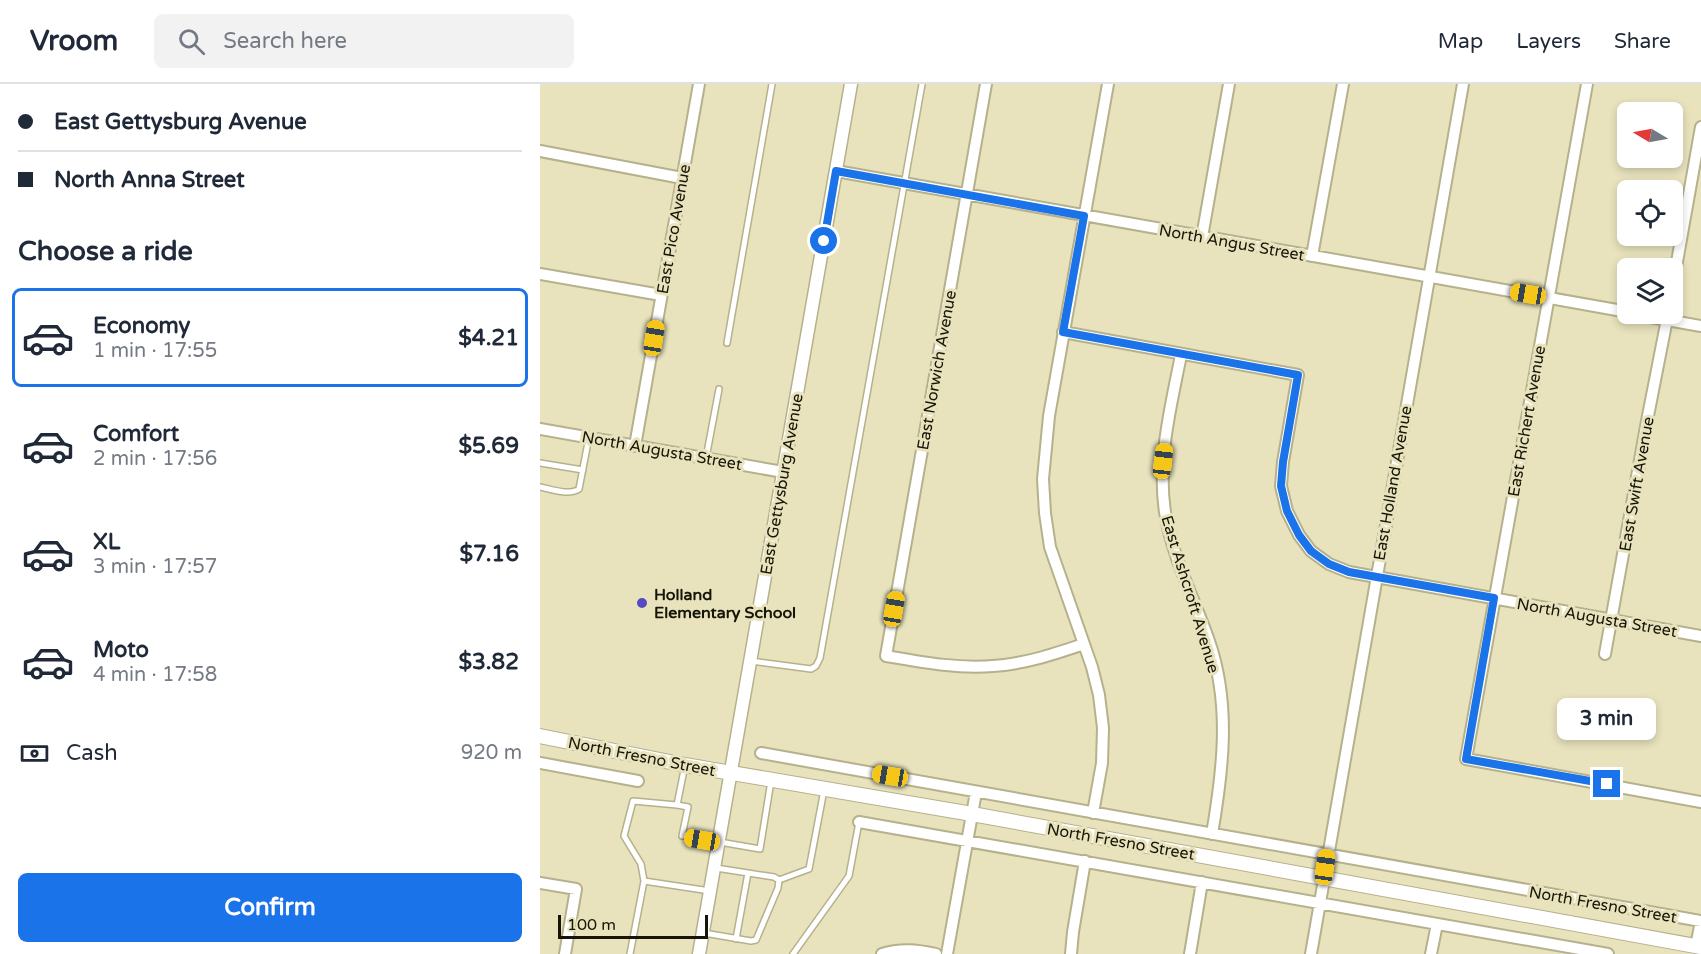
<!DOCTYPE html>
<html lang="en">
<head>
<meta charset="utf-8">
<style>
	body { margin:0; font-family:"Varela Round",sans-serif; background:#f2f2f3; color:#1f2937; height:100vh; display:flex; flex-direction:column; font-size:22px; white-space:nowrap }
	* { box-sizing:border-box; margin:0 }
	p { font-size:20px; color:#747a83 }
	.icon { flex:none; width:33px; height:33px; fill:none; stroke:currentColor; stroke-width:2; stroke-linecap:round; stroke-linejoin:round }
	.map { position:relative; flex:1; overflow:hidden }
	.details { display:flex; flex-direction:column; background:#fff; width:540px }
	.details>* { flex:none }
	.hud { display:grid; align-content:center; height:132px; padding:0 18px; background:#fff }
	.needle { width:39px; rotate:280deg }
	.buttons { position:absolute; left:1077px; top:18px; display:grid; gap:12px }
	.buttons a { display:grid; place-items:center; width:66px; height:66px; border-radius:9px; background:#fff; box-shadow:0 3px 9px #0003; font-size:30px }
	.scale { position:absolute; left:18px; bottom:15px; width:150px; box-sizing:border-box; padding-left:6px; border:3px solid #171507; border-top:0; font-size:16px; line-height:21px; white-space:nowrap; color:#171507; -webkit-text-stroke:4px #e8e3bd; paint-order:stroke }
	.end { position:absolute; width:27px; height:27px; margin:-14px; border:8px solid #1a73e8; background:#fff; box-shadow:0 0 0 3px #fff }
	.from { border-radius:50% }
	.bubble { position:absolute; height:42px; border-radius:9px; background:#fff; box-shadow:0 3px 9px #0003; font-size:20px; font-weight:700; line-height:42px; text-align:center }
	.car { position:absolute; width:18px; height:36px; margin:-18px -9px; border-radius:8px; box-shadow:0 0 4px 2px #0007; background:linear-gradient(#f5c518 24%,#345 0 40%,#f5c518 0 76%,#345 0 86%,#f5c518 0) }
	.hud b { display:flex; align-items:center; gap:21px; height:57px; font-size:22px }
	.hud b+b { border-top:2px solid #e0e1e3 }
	.hud i { width:15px; height:15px; background:#1f2937 }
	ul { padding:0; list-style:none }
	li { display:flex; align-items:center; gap:18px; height:99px; margin:0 12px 9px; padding:0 6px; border:3px solid transparent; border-radius:9px }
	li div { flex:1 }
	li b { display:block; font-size:22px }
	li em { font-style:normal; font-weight:700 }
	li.selected { border-color:#1a73e8 }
	li>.icon { width:54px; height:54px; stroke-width:1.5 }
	h2 { padding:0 18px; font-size:27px; line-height:72px }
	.pay { display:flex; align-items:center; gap:15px; height:66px; padding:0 18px; font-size:22px }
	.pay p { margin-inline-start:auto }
	.primary-button { display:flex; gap:12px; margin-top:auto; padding:12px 18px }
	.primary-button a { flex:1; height:69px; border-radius:9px; background:#1a73e8; color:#fff; font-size:24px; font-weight:700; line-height:69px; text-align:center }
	header { display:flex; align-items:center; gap:36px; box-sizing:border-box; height:84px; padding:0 30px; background:#fff; border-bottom:2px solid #e0e1e3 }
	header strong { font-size:28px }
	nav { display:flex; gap:33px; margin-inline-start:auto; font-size:21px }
	.search { width:420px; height:54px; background:#f2f2f3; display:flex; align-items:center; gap:15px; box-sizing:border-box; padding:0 21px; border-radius:9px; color:#747a83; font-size:22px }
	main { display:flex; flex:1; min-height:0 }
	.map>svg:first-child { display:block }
</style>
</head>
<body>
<header>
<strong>Vroom</strong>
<div class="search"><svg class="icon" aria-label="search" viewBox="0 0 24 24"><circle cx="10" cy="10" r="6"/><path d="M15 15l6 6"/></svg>Search here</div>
<nav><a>Map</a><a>Layers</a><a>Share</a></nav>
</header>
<main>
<section class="details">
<div class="hud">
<b><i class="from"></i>East Gettysburg Avenue</b>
<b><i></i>North Anna Street</b>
</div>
<h2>Choose a ride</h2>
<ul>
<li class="selected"><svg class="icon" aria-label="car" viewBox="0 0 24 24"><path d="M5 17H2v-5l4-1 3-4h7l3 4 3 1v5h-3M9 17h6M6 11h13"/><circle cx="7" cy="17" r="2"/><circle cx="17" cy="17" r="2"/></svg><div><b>Economy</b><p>1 min · 17:55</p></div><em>$4.21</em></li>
<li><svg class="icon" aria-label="car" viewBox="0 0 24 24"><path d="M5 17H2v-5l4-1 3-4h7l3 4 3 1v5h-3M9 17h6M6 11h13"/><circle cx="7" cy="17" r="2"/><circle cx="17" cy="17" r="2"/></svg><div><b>Comfort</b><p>2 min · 17:56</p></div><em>$5.69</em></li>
<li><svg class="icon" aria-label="car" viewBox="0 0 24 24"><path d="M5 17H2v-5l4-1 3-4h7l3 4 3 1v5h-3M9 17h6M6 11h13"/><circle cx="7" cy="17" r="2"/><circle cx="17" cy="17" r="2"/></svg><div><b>XL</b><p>3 min · 17:57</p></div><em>$7.16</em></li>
<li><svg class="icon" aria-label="car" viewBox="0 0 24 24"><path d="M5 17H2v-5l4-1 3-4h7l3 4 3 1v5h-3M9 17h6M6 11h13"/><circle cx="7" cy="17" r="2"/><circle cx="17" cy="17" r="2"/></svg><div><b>Moto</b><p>4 min · 17:58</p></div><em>$3.82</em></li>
</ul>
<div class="pay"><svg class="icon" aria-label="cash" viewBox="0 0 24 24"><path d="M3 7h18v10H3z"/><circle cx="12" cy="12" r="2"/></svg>Cash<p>920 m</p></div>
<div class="primary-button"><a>Confirm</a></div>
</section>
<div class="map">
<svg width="1161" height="870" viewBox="0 0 1161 870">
	<rect width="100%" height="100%" fill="#e8e3bd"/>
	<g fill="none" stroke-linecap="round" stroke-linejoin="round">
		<defs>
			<path id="service" d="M187,259L232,0
				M166,374L179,305
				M0,379L43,386
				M0,403C11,405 29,412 39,405L49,353
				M211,577L271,585L276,582L280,574L382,0
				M145,681L137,721L148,723L142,752H145L220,765L231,697
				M239,796L269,785L284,706
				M104,797L170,807
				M164,849L211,857L216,856L238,804L239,796L234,793L176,784
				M196,855L208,789
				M90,870L104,797L101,780L84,752L93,717L137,721
				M253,870L309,792L319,738"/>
			<path id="minor" d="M446,0L346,572C381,578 417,585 453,582C485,580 514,570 544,560
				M1047,0L926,675L1161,718
				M0,67L142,94
				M296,87L1088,228
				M662,153L689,0
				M772,172L803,0
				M0,190L121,211
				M1132,206L1161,43
				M1093,230L1161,242
				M523,248L758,291L743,378L741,402L747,427L759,451L771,467L789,480L809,488L1161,552
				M641,271C631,322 617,375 625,428C632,473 654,514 669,557C691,620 683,686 672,750
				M0,345L243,388
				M95,362L159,0
				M1065,570L1107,337L1128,230
				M221,669L1161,837
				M0,679L98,697
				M553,729L562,679L563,644L559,611L552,583L510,463L505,429L503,395L509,332L568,0
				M319,738L1068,870
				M0,799L36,805L25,870
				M1156,862L1161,837
				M342,870C361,864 377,866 396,870
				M407,870L436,708
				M531,870L533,848L545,777
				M650,870L662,798
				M771,870L923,0
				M891,870L897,840"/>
			<path id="tertiary" d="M159,870L311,0"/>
			<path id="secondary" d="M0,652L145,681L432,730L1161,863"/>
		</defs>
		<use href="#service" stroke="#b5b18c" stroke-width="8"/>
		<use href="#minor" stroke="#b5b18c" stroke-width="14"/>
		<use href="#tertiary" stroke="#b5b18c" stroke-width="15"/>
		<use href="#secondary" stroke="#b5b18c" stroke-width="16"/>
		<use href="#service" stroke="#fff" stroke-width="5"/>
		<use href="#minor" stroke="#fff" stroke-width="10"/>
		<use href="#tertiary" stroke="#fff" stroke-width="12"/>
		<use href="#secondary" stroke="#fff" stroke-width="14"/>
	</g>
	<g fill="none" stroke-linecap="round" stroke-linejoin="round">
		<path stroke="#1a73e8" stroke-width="8" d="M284,157L296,87L544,132L523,248L758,291L743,378L741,402L747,427L759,451L771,467L789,480L809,488L954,514L926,675L1067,700"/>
	</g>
	<circle fill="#554ac2" stroke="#e8e3bd" stroke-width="2" cx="102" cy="519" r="6"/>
	<g text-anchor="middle" stroke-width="6" stroke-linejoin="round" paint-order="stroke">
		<g font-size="16" fill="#171507" stroke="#e8e3bd">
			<text transform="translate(133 145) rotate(-80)" y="6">East Pico Avenue</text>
			<text transform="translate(692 158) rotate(10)" y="6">North Angus Street</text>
			<text transform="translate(396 286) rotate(-80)" y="6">East Norwich Avenue</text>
			<text transform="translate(986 337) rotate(-80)" y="6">East Richert Avenue</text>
			<text transform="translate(122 366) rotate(10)" y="6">North Augusta Street</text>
			<text transform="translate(852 399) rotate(-80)" y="6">East Holland Avenue</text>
			<text transform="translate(241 400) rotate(-80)" y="6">East Gettysburg Avenue</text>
			<text transform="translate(1096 400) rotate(-80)" y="6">East Swift Avenue</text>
			<text transform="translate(651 510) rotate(73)" y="6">East Ashcroft Avenue</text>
			<text transform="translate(1057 533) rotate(10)" y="6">North Augusta Street</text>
			<text transform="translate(102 672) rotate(11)" y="6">North Fresno Street</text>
			<text transform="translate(581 757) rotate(10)" y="6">North Fresno Street</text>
			<text transform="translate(1063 820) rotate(10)" y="6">North Fresno Street</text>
		</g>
		<g font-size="16" font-weight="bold" fill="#171507" stroke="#e8e3bd" text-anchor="start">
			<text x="114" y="516">Holland<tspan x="114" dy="18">Elementary School</tspan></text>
		</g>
	</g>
</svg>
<div class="buttons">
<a><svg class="needle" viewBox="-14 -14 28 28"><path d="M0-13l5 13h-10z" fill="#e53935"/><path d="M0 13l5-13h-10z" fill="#747a83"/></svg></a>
<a><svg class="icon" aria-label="locate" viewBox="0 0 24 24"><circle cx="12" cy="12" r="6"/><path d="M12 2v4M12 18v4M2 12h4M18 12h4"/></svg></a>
<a><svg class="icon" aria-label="layers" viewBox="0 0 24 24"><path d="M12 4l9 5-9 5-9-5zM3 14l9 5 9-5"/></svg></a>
</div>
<div class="scale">100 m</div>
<i class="end from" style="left:284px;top:157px"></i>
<i class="end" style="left:1067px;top:700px"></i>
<div class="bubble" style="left:1017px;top:614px;width:99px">3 min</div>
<i class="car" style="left:988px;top:210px;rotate:279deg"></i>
<i class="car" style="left:114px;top:254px;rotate:9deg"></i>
<i class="car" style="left:623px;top:377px;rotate:7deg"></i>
<i class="car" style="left:354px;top:525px;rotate:10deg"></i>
<i class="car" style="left:350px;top:692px;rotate:280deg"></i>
<i class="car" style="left:162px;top:756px;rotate:280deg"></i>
<i class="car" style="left:785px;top:783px;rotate:8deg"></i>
</div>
</main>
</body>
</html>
